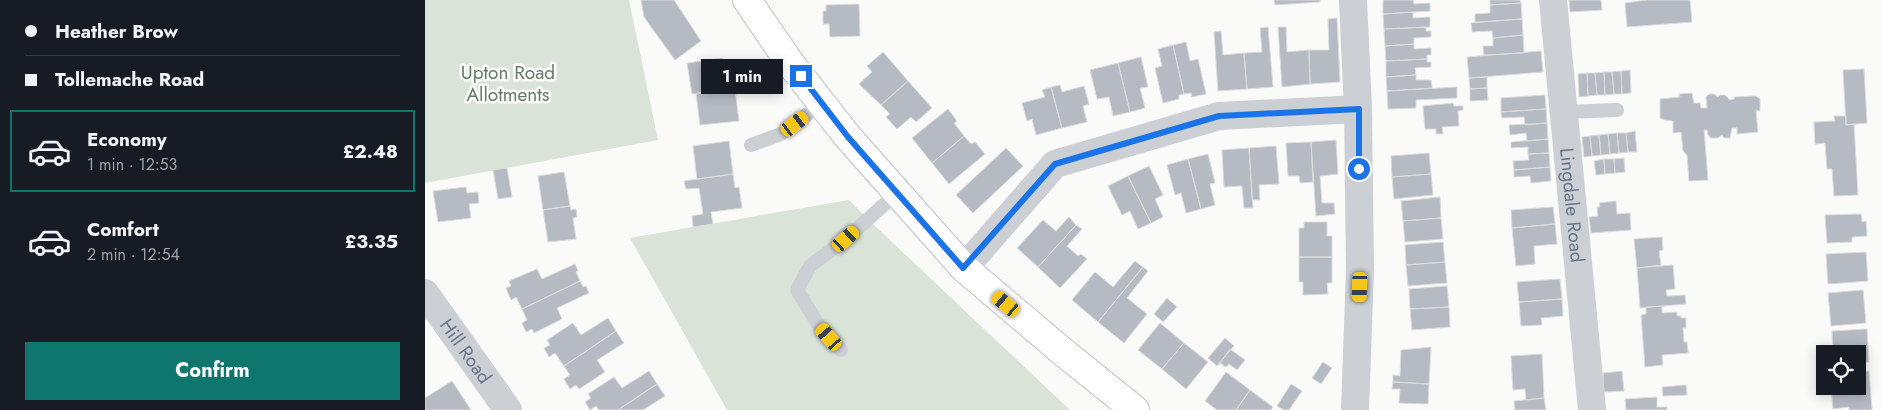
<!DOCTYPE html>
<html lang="en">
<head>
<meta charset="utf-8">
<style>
	body { margin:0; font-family:Jost,sans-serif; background:#242831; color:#f1f3f6; height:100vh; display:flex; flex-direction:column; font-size:19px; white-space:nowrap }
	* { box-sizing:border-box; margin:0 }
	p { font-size:16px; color:#9ea1a6 }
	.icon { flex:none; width:28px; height:28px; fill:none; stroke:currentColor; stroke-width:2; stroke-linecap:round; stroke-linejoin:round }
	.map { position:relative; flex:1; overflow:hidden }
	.drawer { display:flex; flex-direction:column; background:#171b24; width:425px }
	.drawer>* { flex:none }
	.hud { display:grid; align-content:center; height:110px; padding:0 25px; background:#171b24 }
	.fabs { position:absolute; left:1391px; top:345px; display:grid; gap:10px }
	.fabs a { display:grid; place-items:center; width:50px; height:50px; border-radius:0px; background:#171b24; box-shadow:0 2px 12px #0003; font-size:25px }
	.end { position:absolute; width:22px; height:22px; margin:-11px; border:6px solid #1a73e8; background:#fff; box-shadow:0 0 0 2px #fff }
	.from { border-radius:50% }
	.bubble { position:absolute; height:35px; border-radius:0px; background:#171b24; box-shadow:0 2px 12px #0003; font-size:16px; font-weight:700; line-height:35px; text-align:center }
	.car { position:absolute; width:15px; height:30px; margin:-15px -8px; border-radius:6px; box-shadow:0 0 4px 1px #0007; background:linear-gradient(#f5c518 24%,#345 0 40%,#f5c518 0 76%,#345 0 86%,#f5c518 0) }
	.hud b { display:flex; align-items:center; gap:18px; height:48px; font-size:19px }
	.hud b+b { border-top:1px solid #363941 }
	.hud i { width:12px; height:12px; background:#f1f3f6 }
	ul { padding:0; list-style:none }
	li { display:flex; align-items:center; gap:15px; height:82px; margin:0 10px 8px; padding:0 15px; border:2px solid transparent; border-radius:0px }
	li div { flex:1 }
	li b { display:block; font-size:19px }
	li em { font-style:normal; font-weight:700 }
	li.on { border-color:#0f766e }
	li>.icon { width:45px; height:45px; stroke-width:1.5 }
	.cta { display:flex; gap:10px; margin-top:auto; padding:10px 25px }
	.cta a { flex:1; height:58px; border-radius:0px; background:#0f766e; color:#fff; font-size:20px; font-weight:700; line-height:58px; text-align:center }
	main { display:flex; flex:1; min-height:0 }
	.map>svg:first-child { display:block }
</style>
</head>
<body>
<main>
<section class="drawer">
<div class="hud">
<b><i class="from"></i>Heather Brow</b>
<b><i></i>Tollemache Road</b>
</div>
<ul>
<li class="on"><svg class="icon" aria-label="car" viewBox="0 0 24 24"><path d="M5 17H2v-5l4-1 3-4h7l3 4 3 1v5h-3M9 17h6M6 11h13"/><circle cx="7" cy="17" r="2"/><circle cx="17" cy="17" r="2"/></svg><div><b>Economy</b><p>1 min · 12:53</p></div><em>£2.48</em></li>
<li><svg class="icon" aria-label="car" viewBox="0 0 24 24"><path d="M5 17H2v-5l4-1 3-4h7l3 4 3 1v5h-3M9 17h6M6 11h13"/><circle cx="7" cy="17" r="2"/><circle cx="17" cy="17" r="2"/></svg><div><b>Comfort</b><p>2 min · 12:54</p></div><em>£3.35</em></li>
</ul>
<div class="cta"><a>Confirm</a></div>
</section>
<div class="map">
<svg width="1457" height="410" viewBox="0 0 1457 410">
	<rect width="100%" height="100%" fill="#fafaf8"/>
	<path fill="#dae3d8" d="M0,0H204L233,140L0,183Z
		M424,200L450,226L645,410H302L205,238Z"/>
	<path fill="#b5bac3" stroke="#dcdcda" d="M216,0H249L276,41L250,60L219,17Z
		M849,0H895V2L850,5Z
		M958,0H988L989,4L1005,3V11L958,14Z
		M1065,0H1095L1096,3L1065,5Z
		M1144,0H1176L1177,10L1145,12Z
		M1222,0H1265L1267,22L1202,27L1200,3Z
		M1096,3L1097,19L1050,22V14L1065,13V5Z
		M434,4L435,36L405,37L404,24H398V11H401V5Z
		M988,12V18L1005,17V27L959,29L958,14Z
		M912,18L915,82L885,84L884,50H904L903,19Z
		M1097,19L1098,35L1068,38L1067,31L1047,32L1046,23Z
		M843,27L848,87L822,89L819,53L837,52L835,28Z
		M853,27H861L862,52L884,50L885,84L857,87Z
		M1001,27V31H1006V37L989,38V44L960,46L959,29Z
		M796,31L798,55L819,53L822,89L793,91L789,32Z
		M1098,35L1099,53L1059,55L1058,46H1068V38Z
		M761,42L765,61L773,59L781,94L767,97L766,93L759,94L748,45Z
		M989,44V49L1006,48V55H1002V59L961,61L960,46Z
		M748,45L759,94L754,95V99L738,103L730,68L737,66L733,49Z
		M1116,51L1118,72L1044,78L1042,57Z
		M458,52L483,81L456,105L434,84L447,72L442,66Z
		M716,57L723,87L715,88L720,108L705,112L693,63Z
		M297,58L299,72L307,71L310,89L267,94L262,63Z
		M1002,59V62H1006V67L990,68L991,75L961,77V61Z
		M693,63L705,112L688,116L684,97L672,99L665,70Z
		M1439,69L1442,123L1421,125L1418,70Z
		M1205,70L1206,93L1197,94L1196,71Z
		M1196,71L1197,94H1189L1187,72Z
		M1179,72L1180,95H1172L1170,73Z
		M1179,72H1187L1189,94L1180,95Z
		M1162,73H1170L1172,95L1163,96Z
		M1162,73L1163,96L1154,97L1153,74Z
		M991,75V80H1006L1007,88L962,91L961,77Z
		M1062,77V88L1045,89L1044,78Z
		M483,81L507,108L491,122L486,117L472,129L461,117L465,114L456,105Z
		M635,85L637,92L659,86L664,104L658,106L662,122L637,128L626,87Z
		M626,87L637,128L611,135L607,119L602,121L597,103L620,97L617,90Z
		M1032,87V98L991,100V108L963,109L962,91Z
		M1062,88L1063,100L1045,101V89Z
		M310,89L314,121L275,125L271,93Z
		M1267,93L1269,103H1275L1276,108H1282L1281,97L1284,94H1289L1293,97L1295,95H1300L1305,100L1309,99V97L1331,96L1335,99V111L1331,110L1333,132L1312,134V128H1307L1305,138H1299L1297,135L1293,138H1286L1283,135L1282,130H1279L1283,180L1264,181L1262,155L1258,151L1256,132L1248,133V121L1240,120L1235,118V99L1255,97L1254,94Z
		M1120,95L1121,109L1076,112V98Z
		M1028,103L1029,106H1038V110L1033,111L1034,126L1017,127L1018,134H1011V129H1000L998,106Z
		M523,109L532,121L529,123L539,136L507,163L487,138Z
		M1121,109L1122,123L1100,125L1099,117L1077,118L1076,112Z
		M1409,116H1421V125L1429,124L1433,195L1409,196L1407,169H1402L1400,143L1390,144L1389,122L1410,121Z
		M1122,123L1123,139L1102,141L1101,133L1085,135L1084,125Z
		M1210,131L1212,152H1203L1201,133Z
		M1192,133L1194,153L1185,154L1183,134Z
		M1192,133H1201L1203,152L1194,153Z
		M1183,134L1185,154L1176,155L1174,135Z
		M1174,135L1176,155L1167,156L1165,136Z
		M539,136L546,144L550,142L560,154L524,184L507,163Z
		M1165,136L1167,156L1159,157L1157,137Z
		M1123,139L1124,153L1103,154V147L1086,148V142Z
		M911,140L913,174L895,176L897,203H909L910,214L891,216L886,142Z
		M304,141L308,174L272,179L268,146Z
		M886,142L888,182L875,183L874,176H863L861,143Z
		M851,146L854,184L834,185L835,200H827L824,148Z
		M581,148L598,166L548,213L531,195Z
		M824,148L828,208H819L817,186L799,187L797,150Z
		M1004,153L1006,174L967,177L966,156Z
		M1124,153L1125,167L1089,170L1088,161L1104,160L1103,154Z
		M783,154L790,183L785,184L790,205L776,209L763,159Z
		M1199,158L1200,172L1190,173L1189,159Z
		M763,159L776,209L761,213L756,193L750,195L742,165Z
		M1179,159L1180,174L1171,175L1169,161Z
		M1179,159H1189L1190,173L1180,174Z
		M724,166L738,195L730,199L738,217L726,223L703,176Z
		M1125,167L1126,181L1106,183L1105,176L1089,177V170Z
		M82,168L87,197L73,199L68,170Z
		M139,172L145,206L118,210L113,176Z
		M308,174L310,188L314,187L317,208L286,212L288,224L268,227L267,216L278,214L274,188L261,189L259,181Z
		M1006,174L1008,195L969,199L967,177Z
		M703,176L726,223L713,229L705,211L697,215L683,186Z
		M41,187L42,193L53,192L54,203L44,204L46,218L13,222L8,191Z
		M1015,197L1016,218L978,221L976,201Z
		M1191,201L1192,214L1205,213L1206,230L1166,233L1164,217L1173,216L1172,207H1175L1174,203Z
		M145,206L146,210L151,209L152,217L148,218L151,239L123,242L118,210Z
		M1128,207L1130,224L1087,228L1086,210Z
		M1436,214L1437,222L1441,221L1442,236L1427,237V242L1402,243L1400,215Z
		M644,217L651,225L613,267L592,248L618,220L631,231Z
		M1016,218L1018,239L980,242L978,221Z
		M879,222H902V236H907V257H874V228H879Z
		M1130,224L1132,244L1109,246L1110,264L1091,266L1087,228Z
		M651,225L657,229L642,246L653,256L656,254L662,259L635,288L613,267Z
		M1237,237L1238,250L1234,251L1236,265L1212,268L1209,239Z
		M1018,242L1020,262L981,265L980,245Z
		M1441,252L1443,281L1403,284L1401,254Z
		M874,257H907V283H902L903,294L878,295V282H874Z
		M710,261L718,267L673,322L647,300L670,272L688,287Z
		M1020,262L1022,283L983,286L981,265Z
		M150,264L153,271L151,272L155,281L97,309L91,297L86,300L81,288L86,286L84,281L112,269L117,279Z
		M1248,265L1250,289L1241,290L1242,296L1260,295L1261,304L1215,308L1212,268Z
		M718,267L723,271L702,298L722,314L699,343L673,322Z
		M1135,279L1137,299L1094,302L1092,282Z
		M155,281L158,287L161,286L164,293L132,308L137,319L109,333L107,329L101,332L97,323L102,320L97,309Z
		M1022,286L1024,307L985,309L984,289Z
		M1438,290L1441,323L1406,326L1403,293Z
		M742,298L752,307L738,322L729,314Z
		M1137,299L1138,316L1116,318L1117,325L1096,326L1094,302Z
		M1237,306V313L1252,312V316H1256V318H1261V328H1258L1259,342H1262L1263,353L1237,355L1238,365L1220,367L1216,315L1221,314V307Z
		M1024,307L1025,327L987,330L985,309Z
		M183,318L191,331L139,366L130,353L124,357L119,348L125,345L122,340L148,323L156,335Z
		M735,323L759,343L737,369L713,350Z
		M1442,329L1444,362L1432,363V354H1408L1407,331Z
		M191,331L199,343L172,360L180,372L154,389L151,385L145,389L139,379L145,375L139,366Z
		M800,338L809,346L792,366L783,358Z
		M759,343L783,362L761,389L737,369Z
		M1006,347L1004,384L968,382V375L975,376L976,350Z
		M805,349L820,360L812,370L804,364L801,367L795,363Z
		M1117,354L1119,398L1101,400L1100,389L1088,390L1086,356Z
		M898,362L907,368L896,384L887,378Z
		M224,371L232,384L193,410H174L171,406L165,410L160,402L166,398L163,394L189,377L197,388Z
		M1197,371L1199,391L1179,392L1178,373Z
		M1444,371L1447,410H1424V407L1408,409L1406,386H1432V372Z
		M801,372L825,390L811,410H792L780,401Z
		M27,381L46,410H0V398Z
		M968,382L1004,384L1003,404L974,403L975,389H967Z
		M232,384L240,396L218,410H193Z
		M866,384L877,391L864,410H859L852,406Z
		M1261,385L1262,395L1238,396L1237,387Z
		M825,390L848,407L846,410H811Z
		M1232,397V407H1242V410H1201L1200,399Z
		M1119,398L1121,410H1090L1089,401Z"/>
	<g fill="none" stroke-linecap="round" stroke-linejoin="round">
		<defs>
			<path id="secondary" d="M322,0L365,63L423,137L539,268L638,352L710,410"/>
		</defs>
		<use href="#secondary" stroke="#bec2c8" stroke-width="30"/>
		<path stroke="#cccfd3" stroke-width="14" d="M1138,112L1192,110
			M326,145L356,134L397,103
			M416,350L393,324L372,290L385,266L421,239L472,193"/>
		<g stroke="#cccfd3" stroke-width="28">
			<path d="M928,0L933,109L935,269L930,410"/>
			<path id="s1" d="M1128,0L1167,410"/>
			<path d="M539,268L630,164L794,116L933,109"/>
			<path id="s2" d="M0,293L83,410"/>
		</g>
		<use href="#secondary" stroke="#fff" stroke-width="28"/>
	</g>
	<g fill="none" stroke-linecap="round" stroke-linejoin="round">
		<path stroke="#1a73e8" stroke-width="6" d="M376,76L423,137L538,268L630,164L794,116L934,109V169"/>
	</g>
	<g text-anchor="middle" stroke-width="5" stroke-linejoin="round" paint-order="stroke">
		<g font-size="19" fill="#627c62" stroke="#fff">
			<text x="83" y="79">Upton Road<tspan x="83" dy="22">Allotments</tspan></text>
		</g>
		<g font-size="19" fill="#66748c" stroke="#fff">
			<text dy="7" stroke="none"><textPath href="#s1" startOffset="206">Lingdale Road</textPath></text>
			<text dy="7" stroke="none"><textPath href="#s2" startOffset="71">Hill Road</textPath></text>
		</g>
	</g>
</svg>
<div class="fabs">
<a><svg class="icon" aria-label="locate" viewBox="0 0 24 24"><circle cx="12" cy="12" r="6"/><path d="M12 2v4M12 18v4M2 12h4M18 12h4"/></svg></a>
</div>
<i class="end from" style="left:934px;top:169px"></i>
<i class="end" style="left:376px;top:76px"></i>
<div class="bubble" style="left:276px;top:59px;width:82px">1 min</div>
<i class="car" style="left:370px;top:124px;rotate:53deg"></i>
<i class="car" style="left:421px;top:239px;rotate:48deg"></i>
<i class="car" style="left:935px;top:287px;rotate:182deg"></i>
<i class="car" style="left:581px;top:304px;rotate:310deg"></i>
<i class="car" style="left:404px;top:337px;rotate:319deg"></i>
</div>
</main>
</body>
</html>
